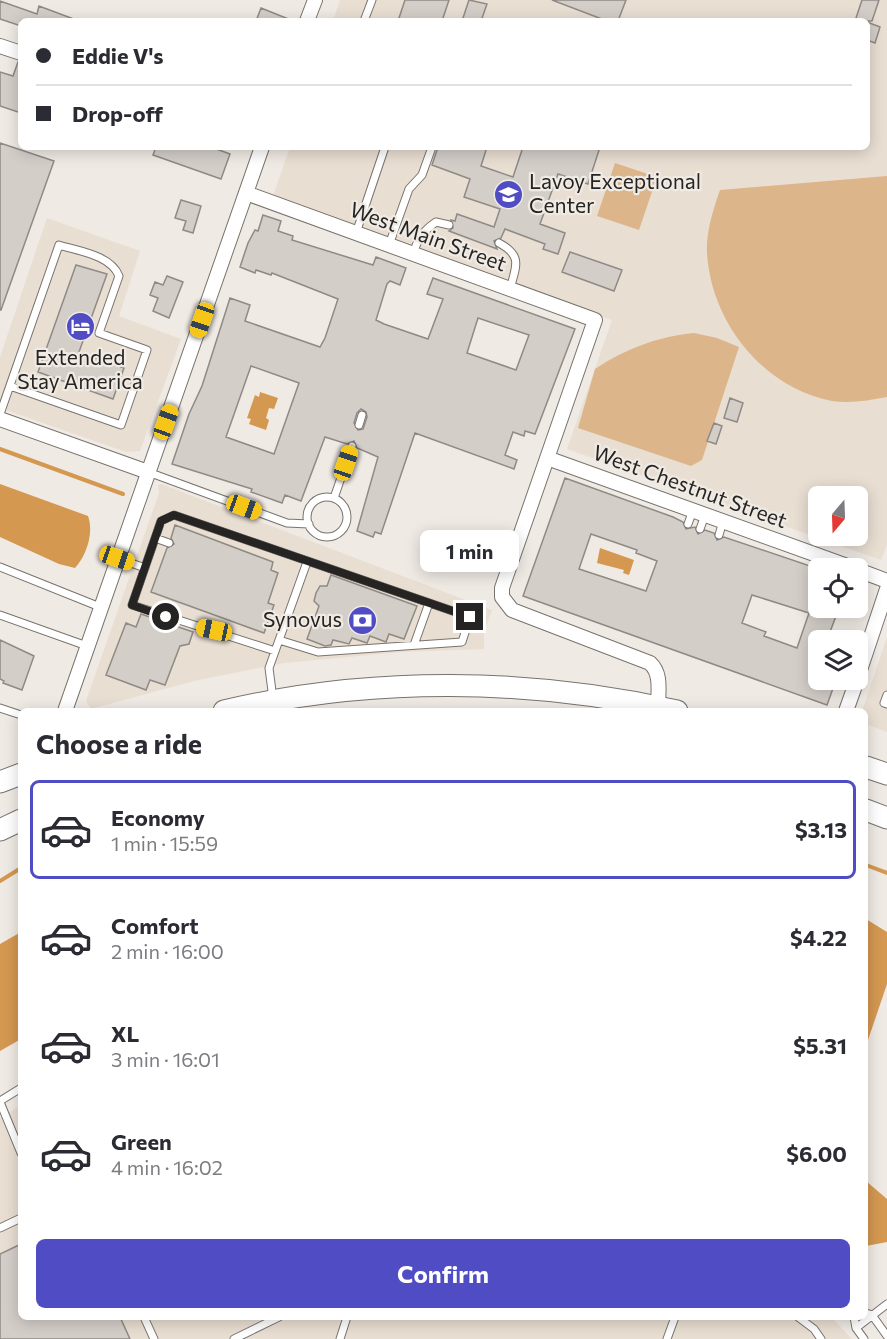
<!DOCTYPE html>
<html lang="en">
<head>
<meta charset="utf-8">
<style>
	body { margin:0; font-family:Commissioner,sans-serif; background:#f7f7f7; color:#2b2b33; height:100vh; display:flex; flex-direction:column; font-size:22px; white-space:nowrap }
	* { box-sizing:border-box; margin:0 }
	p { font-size:20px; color:#7c7c81 }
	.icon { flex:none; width:33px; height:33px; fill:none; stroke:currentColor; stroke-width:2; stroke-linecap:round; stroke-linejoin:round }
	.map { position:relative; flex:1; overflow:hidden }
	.sheet { position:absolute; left:18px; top:708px; width:850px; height:612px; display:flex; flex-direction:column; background:#fff; border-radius:9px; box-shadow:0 3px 15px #0003 }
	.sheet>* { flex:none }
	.hud { position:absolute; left:18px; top:18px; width:852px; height:132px; border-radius:9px; box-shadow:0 3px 15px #0003; display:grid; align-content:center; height:132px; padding:0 18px; background:#fff }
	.needle { width:39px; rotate:199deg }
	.fabs { position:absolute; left:808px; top:486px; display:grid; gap:12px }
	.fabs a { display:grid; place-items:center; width:60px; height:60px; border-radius:9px; background:#fff; box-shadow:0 3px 15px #0003; font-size:30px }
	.end { position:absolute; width:27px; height:27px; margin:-14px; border:8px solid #262422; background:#fff; box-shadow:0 0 0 3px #fff }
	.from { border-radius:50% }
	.bubble { position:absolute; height:42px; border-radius:9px; background:#fff; box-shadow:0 3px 15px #0003; font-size:20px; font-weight:700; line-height:42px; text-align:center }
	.car { position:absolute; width:18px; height:36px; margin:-18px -9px; border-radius:8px; box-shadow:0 0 4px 2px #0007; background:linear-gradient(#f5c518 24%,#345 0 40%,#f5c518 0 76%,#345 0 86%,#f5c518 0) }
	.hud b { display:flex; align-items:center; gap:21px; height:57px; font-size:22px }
	.hud b+b { border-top:2px solid #e1e1e2 }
	.hud i { width:15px; height:15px; background:#2b2b33 }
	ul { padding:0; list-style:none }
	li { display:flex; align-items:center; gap:18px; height:99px; margin:0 12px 9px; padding:0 6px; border:3px solid transparent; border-radius:9px }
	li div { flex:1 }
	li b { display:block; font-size:22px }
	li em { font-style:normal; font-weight:700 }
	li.current { border-color:#504cc3 }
	li>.icon { width:54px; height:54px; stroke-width:1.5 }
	h2 { padding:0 18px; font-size:27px; line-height:72px }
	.primary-button { display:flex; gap:12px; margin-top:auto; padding:12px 18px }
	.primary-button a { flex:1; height:69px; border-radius:9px; background:#504cc3; color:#fff; font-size:24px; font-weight:700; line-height:69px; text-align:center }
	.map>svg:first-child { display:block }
</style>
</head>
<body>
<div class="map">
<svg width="887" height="1339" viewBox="0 0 887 1339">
	<rect width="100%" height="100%" fill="#f0eae4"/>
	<path fill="#e9ded2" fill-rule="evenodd" d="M340,0H887V544L881,560L567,449L612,320L273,196L290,147H867V21H333ZM819,496H858V536H819Z
		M47,218L140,251L119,316L181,339L140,451L126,452L0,408V357Z
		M161,484L492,610L484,632V649L402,652L284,663L194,681L91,709L86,701L159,493L158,485Z
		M887,637V732L866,724V711H862Z
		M21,1105V1317H831L852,1339H0V1118Z"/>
	<path fill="#ddb58a" d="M615,163L657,177L639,230L597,216Z
		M887,176V397C869,400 851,404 832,401C763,388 711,322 707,253C706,232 713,210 720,190Z
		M694,333L717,338L739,347L702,460L691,466L578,428L595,369C627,348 657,337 694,333Z"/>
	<path fill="#d49851" d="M260,392L278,398L274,409L269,408L266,418L269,420L266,430L249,424L251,419L247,418L255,395L259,397Z
		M0,484L88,516C94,532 87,555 75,568L59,564L0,537Z
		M600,548L634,560L629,575L623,573L624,570L597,563Z
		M866,919L887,932V984L866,1046Z
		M21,932V1039L0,1051V944Z
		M866,1181L887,1199V1242L866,1246Z"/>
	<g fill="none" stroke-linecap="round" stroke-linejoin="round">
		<path stroke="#d49851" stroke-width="4" d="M0,449L123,494
			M866,865L887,873
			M0,881L21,868"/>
	</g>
	<path fill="#d4cec9" stroke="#8f8a85" stroke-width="1.5" fill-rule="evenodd" d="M405,0H449L442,21H398Z
		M469,0L487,4L481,21H462Z
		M552,0H626L618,21H607Z
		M862,0H879L872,21H855Z
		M0,1L37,14L39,6L79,21H21V26L0,19Z
		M261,8L291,20V21H256Z
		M867,22L880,27L875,43L867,40Z
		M18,62H21V113L0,106V72L13,76Z
		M0,143L54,161L1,310H0Z
		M156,147H211L230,154L221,179L153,155Z
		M438,147H487L481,166L513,177L523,147H600L588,184L558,174L540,224L565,233L558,254L543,249L545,244L505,229L501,238L494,241L497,249L449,231L453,228L451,220L455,221L457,214L494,227L500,209L464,197L470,179L432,165Z
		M181,200L201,206L193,233L183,230L186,221L175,218Z
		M263,215L281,221L278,231L293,236L292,240L373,265L376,257L406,268L400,285L390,281L387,284L376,320L384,324L428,339L443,299L427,294L433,278L575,329L535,434L525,431L524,436L513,432L505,455L517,460L514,469L415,433L381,534L375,532L373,537L357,531L378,457L357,448L354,441L347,444L325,437L301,501L285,495L282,503L251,492L252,489L172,464L189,414L202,386L230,298L250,305L245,321L320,347L325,338L338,299L272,273L271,275L256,270L255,273L240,267L248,243L255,230L258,231ZM478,318L529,335L516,370L467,353ZM251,366L299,383L274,454L226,437ZM361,409L366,412L367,417L363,429L358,430L354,423L357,413Z
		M570,252L622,270L614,291L562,272Z
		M76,265L107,274L79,352L124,368L113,399L38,372Z
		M167,276L183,282L169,318L153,311L158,298L150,295L155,282L163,285Z
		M730,398L743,403L737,422L724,418Z
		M714,423L722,426L716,444L707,441Z
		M565,478L673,517L683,522L686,529L695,527L698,534L705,530L714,533L717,540L724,537L819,569V608H839L827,640H819V680H836L827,705L523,596ZM591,534L637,550L636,553L657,561L646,591L579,569ZM752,595L809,613L797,648L764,636L766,632L742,623Z
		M175,525L273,562L271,570L278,573L268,603L274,605L264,633L151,592L167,548L174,544L171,538Z
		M331,575L417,606L404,639L389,634L386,642L370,636L367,643L352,638L349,644L333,640L331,645L325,646L307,639L319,606L314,601L316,593L320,586H327Z
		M141,614L193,632L189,644L180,646L165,685L150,680L146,690L106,675L126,623L136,627Z
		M0,640L34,656L22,690L3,683L4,681L0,679Z
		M21,1244V1317H120L130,1339H0V1254Z"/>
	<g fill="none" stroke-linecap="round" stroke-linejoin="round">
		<defs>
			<path id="lane" d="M364,21L372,0
				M356,233L385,147
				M499,243C523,256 516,266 510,289
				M389,245L409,189L422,175L432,147
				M413,254C418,238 423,231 436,222L449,225
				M0,414L59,245C78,251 111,255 119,276L99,333L147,350L121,425L10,386
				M359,425L362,415
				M148,472L287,523L309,524
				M307 517a20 20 0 1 1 40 0a20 20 0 1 1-40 0Z
				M334,498L352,446
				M688,524L693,510
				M700,529L705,515
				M719,535L723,521
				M155,538L169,543
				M117,558L145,568
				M0,567L100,607
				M0,615L87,646
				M414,645L429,603
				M275,651L132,605L161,521L174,515L470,617L462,642L318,652L279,640
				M887,695L884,703L887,704
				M273,699L269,668L307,562
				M0,708L21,715
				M0,1101L21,1088
				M0,1102L21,1153
				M0,1228L21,1218
				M866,1313L872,1315L887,1336
				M144,1317L154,1339
				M798,1317L814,1329L821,1339
				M854,1317L856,1328L864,1339
				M856,1328L887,1304
				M234,1339L279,1317
				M340,1339L347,1317
				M667,1339L675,1317"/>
			<path id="street" d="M307,21L315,0
				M0,46L21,53
				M246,193L595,320L502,588V597L512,610L650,663C662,674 658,691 658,707
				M0,419L148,472
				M547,458L853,568
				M858,570L887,581
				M858,676L887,589
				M65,711L262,147
				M846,711L857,680"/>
			<path id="primary" d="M224,711C371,676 530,678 677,711
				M866,767L887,774
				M0,782L21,774
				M866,810L887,818
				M0,830L21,820"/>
		</defs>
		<use href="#lane" stroke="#78736e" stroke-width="9"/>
		<use href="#street" stroke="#78736e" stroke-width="16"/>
		<use href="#primary" stroke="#78736e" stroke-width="23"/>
		<use href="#lane" stroke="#fff" stroke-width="7"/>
		<use href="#street" stroke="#fff" stroke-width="14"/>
		<use href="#primary" stroke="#fff" stroke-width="21"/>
	</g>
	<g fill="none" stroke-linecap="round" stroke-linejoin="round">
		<path stroke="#262422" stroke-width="8" d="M166,617L132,605L161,521L174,515L470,617"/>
	</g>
	<defs>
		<symbol id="school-disc" viewBox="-11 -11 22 22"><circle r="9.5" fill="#504cc3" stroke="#f0eae4"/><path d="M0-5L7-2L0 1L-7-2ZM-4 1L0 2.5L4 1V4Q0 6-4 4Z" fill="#fff"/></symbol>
		<symbol id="hotel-disc" viewBox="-11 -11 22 22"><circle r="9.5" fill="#504cc3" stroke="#f0eae4"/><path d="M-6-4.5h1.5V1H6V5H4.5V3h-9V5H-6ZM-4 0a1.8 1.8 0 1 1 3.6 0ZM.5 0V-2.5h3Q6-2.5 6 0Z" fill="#fff"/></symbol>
		<symbol id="bank-disc" viewBox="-11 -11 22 22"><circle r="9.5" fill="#504cc3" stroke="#f0eae4"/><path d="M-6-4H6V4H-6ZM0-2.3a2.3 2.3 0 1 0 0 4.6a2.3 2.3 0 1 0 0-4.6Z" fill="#fff"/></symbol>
	</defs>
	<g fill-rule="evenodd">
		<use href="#school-disc" x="492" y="178" width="33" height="33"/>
		<use href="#hotel-disc" x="64" y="310" width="33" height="33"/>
		<use href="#bank-disc" x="346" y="604" width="33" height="33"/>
	</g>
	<g text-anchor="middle" stroke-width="4.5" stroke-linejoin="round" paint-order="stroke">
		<g font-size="21" fill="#262422" stroke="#f0eae4" text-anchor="start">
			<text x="529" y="189">Lavoy Exceptional<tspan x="529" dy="24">Center</tspan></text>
			<text x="80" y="365" text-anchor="middle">Extended<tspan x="80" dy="24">Stay America</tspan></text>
			<text x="342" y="627" text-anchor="end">Synovus</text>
		</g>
		<g font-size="21" fill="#262422" stroke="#f0eae4">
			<text transform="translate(428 237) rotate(20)" y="7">West Main Street</text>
			<text transform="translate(690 487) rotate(20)" y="7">West Chestnut Street</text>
		</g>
	</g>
</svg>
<div class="fabs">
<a><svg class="needle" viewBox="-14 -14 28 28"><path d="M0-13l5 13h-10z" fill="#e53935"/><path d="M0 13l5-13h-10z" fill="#7c7c81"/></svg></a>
<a><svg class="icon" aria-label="locate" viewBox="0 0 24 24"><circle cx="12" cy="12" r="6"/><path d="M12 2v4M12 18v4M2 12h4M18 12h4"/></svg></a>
<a><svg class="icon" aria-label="layers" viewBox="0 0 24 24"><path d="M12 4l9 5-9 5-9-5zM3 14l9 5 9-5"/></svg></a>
</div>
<i class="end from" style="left:166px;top:617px"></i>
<i class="end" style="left:470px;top:617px"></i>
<div class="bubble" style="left:420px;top:530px;width:99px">1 min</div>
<i class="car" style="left:202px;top:320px;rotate:199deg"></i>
<i class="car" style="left:166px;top:422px;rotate:20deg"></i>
<i class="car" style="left:346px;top:463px;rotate:19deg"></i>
<i class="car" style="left:244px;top:507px;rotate:110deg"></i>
<i class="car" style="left:117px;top:558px;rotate:109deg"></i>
<i class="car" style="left:214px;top:630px;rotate:282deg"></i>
<div class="hud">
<b><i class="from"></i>Eddie V's</b>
<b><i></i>Drop-off</b>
</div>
<section class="sheet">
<h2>Choose a ride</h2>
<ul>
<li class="current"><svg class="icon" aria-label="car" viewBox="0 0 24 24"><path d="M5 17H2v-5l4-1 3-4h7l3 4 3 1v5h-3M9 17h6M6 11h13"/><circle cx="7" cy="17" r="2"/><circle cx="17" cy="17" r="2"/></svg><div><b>Economy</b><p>1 min · 15:59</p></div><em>$3.13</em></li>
<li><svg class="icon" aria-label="car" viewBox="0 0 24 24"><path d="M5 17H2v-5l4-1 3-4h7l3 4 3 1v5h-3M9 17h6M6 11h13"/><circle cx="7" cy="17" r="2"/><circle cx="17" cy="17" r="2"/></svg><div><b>Comfort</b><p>2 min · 16:00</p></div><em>$4.22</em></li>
<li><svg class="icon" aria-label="car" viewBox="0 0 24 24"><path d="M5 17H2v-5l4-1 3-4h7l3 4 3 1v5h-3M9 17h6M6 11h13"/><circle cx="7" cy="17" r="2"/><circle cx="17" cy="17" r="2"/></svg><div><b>XL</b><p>3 min · 16:01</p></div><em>$5.31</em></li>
<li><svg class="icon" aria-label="car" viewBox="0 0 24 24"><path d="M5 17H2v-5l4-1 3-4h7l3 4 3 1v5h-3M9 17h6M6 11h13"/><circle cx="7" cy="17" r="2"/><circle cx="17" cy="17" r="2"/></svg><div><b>Green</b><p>4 min · 16:02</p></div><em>$6.00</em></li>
</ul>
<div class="primary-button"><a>Confirm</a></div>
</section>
</div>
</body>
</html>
